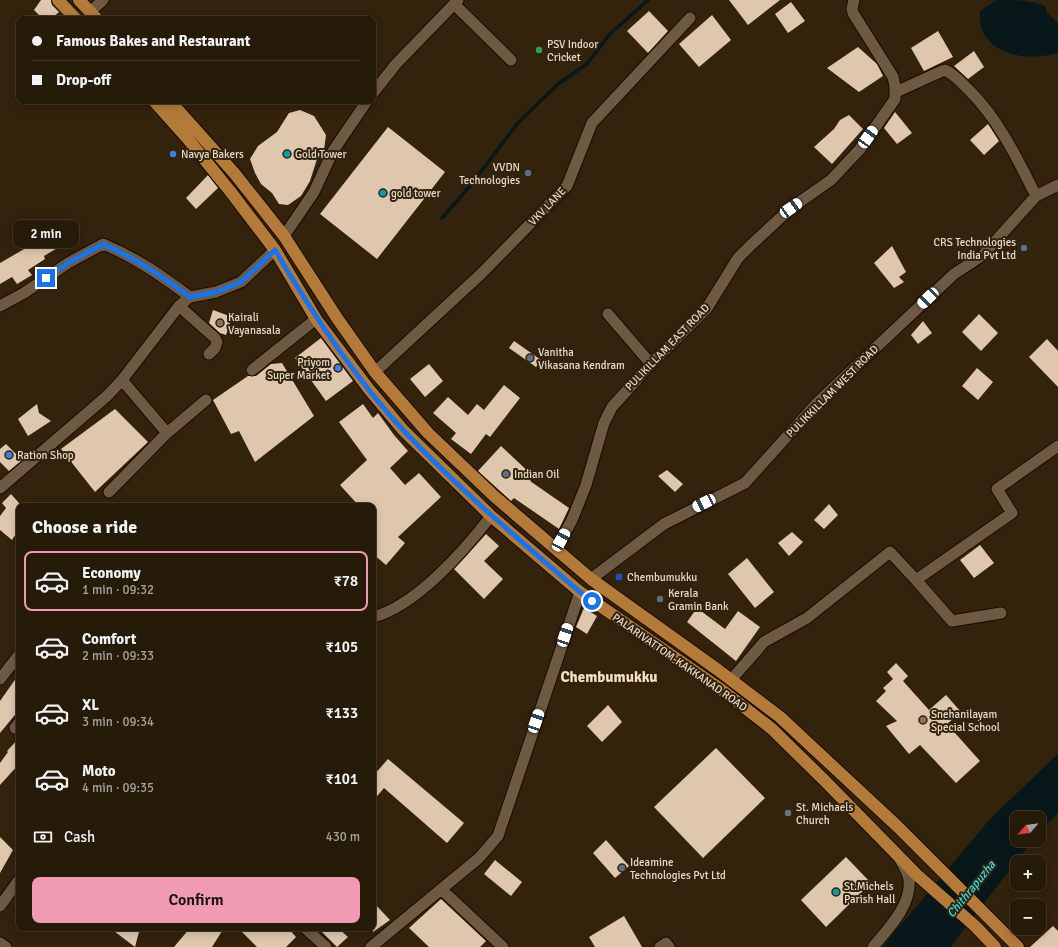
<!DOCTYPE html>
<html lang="en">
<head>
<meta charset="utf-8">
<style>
	body { margin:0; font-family:Signika,sans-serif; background:#322717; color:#f1f3f6; height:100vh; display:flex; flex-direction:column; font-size:15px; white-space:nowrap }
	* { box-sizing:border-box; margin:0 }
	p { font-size:13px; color:#a4a19c }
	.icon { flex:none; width:22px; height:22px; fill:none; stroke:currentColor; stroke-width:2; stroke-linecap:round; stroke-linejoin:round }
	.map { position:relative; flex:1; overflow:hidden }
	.sheet { position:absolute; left:16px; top:503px; width:360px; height:428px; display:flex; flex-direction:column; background:#261a09; border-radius:8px; box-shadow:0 2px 10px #0003,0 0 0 1px #42382a }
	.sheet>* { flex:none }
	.hud { position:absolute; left:16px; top:16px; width:360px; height:88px; border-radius:8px; box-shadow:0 2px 10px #0003,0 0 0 1px #42382a; display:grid; align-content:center; height:88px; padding:0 16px; background:#261a09 }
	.needle { width:26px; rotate:242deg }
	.buttons { position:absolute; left:1010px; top:811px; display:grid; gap:8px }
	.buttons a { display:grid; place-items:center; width:36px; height:36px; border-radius:8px; background:#261a09; box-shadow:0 2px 10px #0003,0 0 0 1px #42382a; font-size:20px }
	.end { position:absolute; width:18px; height:18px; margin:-9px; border:5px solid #1a73e8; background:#fff; box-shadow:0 0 0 2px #fff }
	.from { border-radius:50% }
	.bubble { position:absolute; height:28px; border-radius:8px; background:#261a09; box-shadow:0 2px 10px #0003,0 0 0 1px #42382a; font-size:13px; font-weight:600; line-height:28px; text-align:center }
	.car { position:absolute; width:12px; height:24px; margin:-12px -6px; border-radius:5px; box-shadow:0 0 3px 1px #0007; background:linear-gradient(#fff 24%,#345 0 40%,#fff 0 76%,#345 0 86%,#fff 0) }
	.hud b { display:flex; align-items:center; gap:14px; height:38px; font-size:15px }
	.hud b+b { border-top:1px solid #42382a }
	.hud i { width:10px; height:10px; background:#f1f3f6 }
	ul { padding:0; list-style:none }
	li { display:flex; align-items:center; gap:12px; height:60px; margin:0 8px 6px; padding:0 8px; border:2px solid transparent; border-radius:8px }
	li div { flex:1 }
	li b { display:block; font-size:15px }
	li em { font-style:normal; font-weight:600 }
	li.active { border-color:#f19ab3 }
	li>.icon { width:36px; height:36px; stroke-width:1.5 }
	h2 { padding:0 16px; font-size:18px; line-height:48px }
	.pay { display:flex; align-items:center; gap:10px; height:44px; padding:0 16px; font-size:15px }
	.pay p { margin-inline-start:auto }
	.cta { display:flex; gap:8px; margin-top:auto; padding:8px 16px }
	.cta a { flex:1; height:46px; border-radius:8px; background:#f19ab3; color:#111; font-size:16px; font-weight:600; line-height:46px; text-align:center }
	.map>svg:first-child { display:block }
</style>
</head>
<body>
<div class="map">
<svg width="1058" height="947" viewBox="0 0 1058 947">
	<rect width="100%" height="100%" fill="#33220c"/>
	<path fill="#081719" d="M997,0C1014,0 1030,0 1045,6L1047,13L1058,23V53C1025,62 977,55 980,11Z
		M1058,754V813L1039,833V818H1017V840H1033L950,947H884L889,939L991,818Z"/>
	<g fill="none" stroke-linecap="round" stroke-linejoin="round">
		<path stroke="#081719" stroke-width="3.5" d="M442,218L470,186L517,124L558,84L587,64L609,35L648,0"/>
	</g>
	<path fill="#dfc7ae" d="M41,0H51L52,5L59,12L51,19H43L34,10Z
		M729,0H780L748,25Z
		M791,2L805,21L788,33L775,14Z
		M649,11L668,31L648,53L627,31Z
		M712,15L731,40L699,67L679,44Z
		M938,31L953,57L924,71L911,48Z
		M858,47L877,64L883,76L859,92L827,68Z
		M974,51L984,67L968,79L954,66Z
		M300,110L314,116L326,135L324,150L317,159L310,181L301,196L288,205L279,204L272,193L261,184L255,173L250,159L258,146L277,132L289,113Z
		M895,112L912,133L897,144L884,128Z
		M849,115L863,129L832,164L814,147L834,129L840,120Z
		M988,124L999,141L984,155L970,140Z
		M388,127L445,172L377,259L320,214Z
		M208,175L218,188L196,209L186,198Z
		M47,226L49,232L55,228L64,244L44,256L45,259L28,270L32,275L17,284L12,277L0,284V263L38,241L34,234Z
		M892,246L906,272L899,277L904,282L894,288L874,263Z
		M213,310L232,317L226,335L220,333L209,323Z
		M979,314L998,333L981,351L962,332Z
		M923,321L932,333L918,344L911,335Z
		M321,338L353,381L326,401L295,358Z
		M1047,339L1058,351V387L1029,357Z
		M514,341L541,360L536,367L509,348Z
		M282,363L314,416L255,462L239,431L231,434L213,400L248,376H256L271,364Z
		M429,364L443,381L425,397L410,379Z
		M977,368L993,382L978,400L962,386Z
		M504,385L520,398L490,437L486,434L471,454L451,439L456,433L433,413L448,397L468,415L477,404L484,410Z
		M37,404L39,413L51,421L28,436L18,419Z
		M363,404L373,418L378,413L394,435L408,451L390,468L405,485L419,473L441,497L398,537L405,543L386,565L373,554V506H359L340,485L367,460L339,422Z
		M115,409L148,442L95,492L61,449Z
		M6,444L22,460L9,471L0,462V449Z
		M501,446L534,477L530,481L569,508L559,529L514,498L511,501L478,471Z
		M667,470L683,484L675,492L658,476Z
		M11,494L19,503V529L12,540L0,530V516L6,508L2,503Z
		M829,504L838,515L824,529L814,520Z
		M792,532L803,542L789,556L778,543Z
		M486,534L499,546L484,561L503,579L484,599L454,569Z
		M980,545L994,563L974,578L960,560Z
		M747,558L774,592L755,608L728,574Z
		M584,608L597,616L587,634L576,627Z
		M697,608L725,629L738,611L760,627L736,661L687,622Z
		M896,663L908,676L903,681L929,710L946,695L961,712L947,724L980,761L956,783L920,745L909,754L886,726L897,721L876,701L886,691L883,688L893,679L887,672Z
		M19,674V710L0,733V701Z
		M608,705L622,722L602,742L587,726Z
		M19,738V764L0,785V763L8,752L7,751Z
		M716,748L765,798L703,858L654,807Z
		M388,759L464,823L447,843L384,788L373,801V776Z
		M0,837L13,850L0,873Z
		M606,840L629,866L615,878L593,853Z
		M846,857L871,883L826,927L801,900Z
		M495,860L522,882L511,896L484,874Z
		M441,899L486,941L480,947H429L409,928Z
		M373,902L390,920L373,932Z
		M624,916L642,947H595L589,937Z
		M1053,926L1058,931V947H1030Z
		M110,928H140L135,947Z
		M190,928H224L212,947H174Z
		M238,928H288L296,937L286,947H257Z
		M318,928H338L348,937L337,947Z"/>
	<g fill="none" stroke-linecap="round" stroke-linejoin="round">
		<defs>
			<path id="street" d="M454,4L511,60
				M90,12L103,0
				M896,92L942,71L945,70C955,75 961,82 969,90C999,120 1017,158 1036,196
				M373,93L396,64L458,0
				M284,236L314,192L333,151L367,101
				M0,306L24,293L68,263L103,244C135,257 162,276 190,297
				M179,306L215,338L217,342L215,348L209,354
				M608,314L651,364
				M252,370L316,319
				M375,372L482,273L567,186L592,123L690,18
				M122,380L167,433
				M0,488L107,396L122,380L179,306L190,297L216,292L241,282L275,250
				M109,492L167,433L206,400
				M556,549L572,520L586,485L604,423L612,407L651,364L707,308L738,258L751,245L791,208L831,180L860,149L895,99V86L893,77L853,13L852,9L854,0
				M591,579L664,524L745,483L817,403L954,274L983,255L1036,196L1058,185
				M1001,613L952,621L916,580L1012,513L997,489L1058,446
				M373,617C416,606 464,551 491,516
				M0,679L19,655
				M731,680L764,642L807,618L890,552L916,580
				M15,728L19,723
				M441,889L503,947
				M0,906L19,880
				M305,928L326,947
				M0,943L6,947
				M371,947L479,858L498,836L580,592
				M660,947L666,943L669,947
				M873,947C888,929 912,905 909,879C908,873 903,865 900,859"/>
			<path id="primary" d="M58,0L76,19
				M79,0L97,19
				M154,101L187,138L230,191L275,250L316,319L368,388L403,430L491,516L580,592L722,690L772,729L825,781L917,875L975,926L995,947
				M170,101L235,174L284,236L337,318L375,372L428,433L494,496L591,579L718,670L780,717L897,826L1018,947"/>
		</defs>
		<use href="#street" stroke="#1a0b00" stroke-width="13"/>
		<use href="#primary" stroke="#1a0b00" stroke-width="14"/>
		<use href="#street" stroke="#6e5a43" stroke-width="11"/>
		<use href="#primary" stroke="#b37a39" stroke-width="12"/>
	</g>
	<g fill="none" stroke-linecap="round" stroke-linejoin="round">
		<path stroke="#1a73e8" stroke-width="5" d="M46,278L68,263L103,244C135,258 162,276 190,297L216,292L241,282L275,250C312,313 353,376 403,430C458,488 519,540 580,592L592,601"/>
	</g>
	<circle fill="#2e9e5b" stroke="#33220c" stroke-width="1.5" cx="539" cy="50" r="4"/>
	<g fill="#3f7fe0" stroke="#33220c" stroke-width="1.5">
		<circle cx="173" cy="154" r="4"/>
		<circle cx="338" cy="368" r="4"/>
		<circle cx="9" cy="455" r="4"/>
	</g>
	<g fill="#0f9aa8" stroke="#33220c" stroke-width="1.5">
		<circle cx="287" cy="154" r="4"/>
		<circle cx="383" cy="193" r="4"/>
		<circle cx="836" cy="892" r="4"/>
	</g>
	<g fill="#5c6f8a" stroke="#33220c" stroke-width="1.5">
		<circle cx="528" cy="173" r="4"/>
		<circle cx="1024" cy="248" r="4"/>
		<circle cx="530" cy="358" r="4"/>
		<circle cx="506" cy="474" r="4"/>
		<circle cx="660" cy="599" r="4"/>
		<circle cx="622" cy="868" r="4"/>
	</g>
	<g fill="#8d6e63" stroke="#33220c" stroke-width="1.5">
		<circle cx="220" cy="323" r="4"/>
		<circle cx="923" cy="720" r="4"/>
	</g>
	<rect fill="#1a4fb4" stroke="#33220c" stroke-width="1.5" x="615" y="573" width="8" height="8" rx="2"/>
	<circle fill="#6b7280" stroke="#33220c" stroke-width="1.5" cx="788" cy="813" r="4"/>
	<g text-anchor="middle" stroke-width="4" stroke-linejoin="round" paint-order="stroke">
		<g font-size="11" fill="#e5dacd" stroke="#33220c" text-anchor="start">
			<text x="547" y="48">PSV Indoor<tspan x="547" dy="13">Cricket</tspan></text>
			<text x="181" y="158">Navya Bakers</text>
			<text x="295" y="158">Gold Tower</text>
			<text x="520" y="171" text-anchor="end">VVDN<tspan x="520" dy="13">Technologies</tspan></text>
			<text x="391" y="197">gold tower</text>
			<text x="1016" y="246" text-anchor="end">CRS Technologies<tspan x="1016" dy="13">India Pvt Ltd</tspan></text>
			<text x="228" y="321">Kairali<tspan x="228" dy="13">Vayanasala</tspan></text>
			<text x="538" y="356">Vanitha<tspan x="538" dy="13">Vikasana Kendram</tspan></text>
			<text x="330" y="366" text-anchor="end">Priyom<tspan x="330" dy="13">Super Market</tspan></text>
			<text x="17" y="459">Ration Shop</text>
			<text x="514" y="478">Indian Oil</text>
			<text x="627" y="581">Chembumukku</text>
			<text x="668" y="597">Kerala<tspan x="668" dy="13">Gramin Bank</tspan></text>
			<text x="931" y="718">Snehanilayam<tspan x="931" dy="13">Special School</tspan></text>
			<text x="796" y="811">St. Michaels<tspan x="796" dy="13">Church</tspan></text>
			<text x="630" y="866">Ideamine<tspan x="630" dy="13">Technologies Pvt Ltd</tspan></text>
			<text x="844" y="890">St.Michels<tspan x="844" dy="13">Parish Hall</tspan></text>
		</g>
		<g font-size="11" fill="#e5dacd" stroke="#33220c">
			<text transform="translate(547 206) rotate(-46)" y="4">VKV LANE</text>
			<text transform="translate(667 347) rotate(-46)" y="4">PULIKILLAM EAST ROAD</text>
			<text transform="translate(832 391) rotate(-45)" y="4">PULIKKILLAM WEST ROAD</text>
			<text transform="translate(680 662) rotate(35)" y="4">PALARIVATTOM-KAKKANAD ROAD</text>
		</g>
		<g font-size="12" font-style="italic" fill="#2fe3f2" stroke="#33220c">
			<text transform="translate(971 889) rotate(-51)" y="4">Chithrapuzha</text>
		</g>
		<g font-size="15" font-weight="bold" fill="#f7e0c6" stroke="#33220c">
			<text x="609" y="682">Chembumukku</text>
		</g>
	</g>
</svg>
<div class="buttons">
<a><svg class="needle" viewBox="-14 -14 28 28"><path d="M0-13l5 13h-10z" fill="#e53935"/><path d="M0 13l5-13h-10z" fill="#a4a19c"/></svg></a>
<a>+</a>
<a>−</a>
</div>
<i class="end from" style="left:592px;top:601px"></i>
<i class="end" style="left:46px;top:278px"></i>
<div class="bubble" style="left:13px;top:220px;width:66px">2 min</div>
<i class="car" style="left:868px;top:137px;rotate:35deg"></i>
<i class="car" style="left:791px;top:208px;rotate:55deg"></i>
<i class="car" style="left:928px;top:298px;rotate:226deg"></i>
<i class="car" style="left:704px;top:503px;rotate:243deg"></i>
<i class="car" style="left:561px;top:540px;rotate:29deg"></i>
<i class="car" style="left:565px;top:635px;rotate:18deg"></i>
<i class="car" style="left:536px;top:721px;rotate:19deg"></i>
<div class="hud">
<b><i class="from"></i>Famous Bakes and Restaurant</b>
<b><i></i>Drop-off</b>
</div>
<section class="sheet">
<h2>Choose a ride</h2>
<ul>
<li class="active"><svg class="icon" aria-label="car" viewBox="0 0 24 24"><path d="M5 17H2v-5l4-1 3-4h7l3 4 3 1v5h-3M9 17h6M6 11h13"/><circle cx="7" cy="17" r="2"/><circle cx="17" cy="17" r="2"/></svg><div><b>Economy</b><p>1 min · 09:32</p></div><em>₹78</em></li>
<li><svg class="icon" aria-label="car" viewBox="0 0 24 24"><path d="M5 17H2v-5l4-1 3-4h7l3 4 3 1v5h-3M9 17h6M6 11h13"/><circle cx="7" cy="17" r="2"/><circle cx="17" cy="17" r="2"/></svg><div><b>Comfort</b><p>2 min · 09:33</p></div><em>₹105</em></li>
<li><svg class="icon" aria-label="car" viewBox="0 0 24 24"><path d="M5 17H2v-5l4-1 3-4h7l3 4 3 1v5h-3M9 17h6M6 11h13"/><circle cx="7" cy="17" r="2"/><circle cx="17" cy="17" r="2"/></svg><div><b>XL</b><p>3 min · 09:34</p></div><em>₹133</em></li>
<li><svg class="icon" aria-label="car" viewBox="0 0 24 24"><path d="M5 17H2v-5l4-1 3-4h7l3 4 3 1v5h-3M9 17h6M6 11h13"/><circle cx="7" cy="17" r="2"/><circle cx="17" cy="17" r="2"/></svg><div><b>Moto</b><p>4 min · 09:35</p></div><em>₹101</em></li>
</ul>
<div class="pay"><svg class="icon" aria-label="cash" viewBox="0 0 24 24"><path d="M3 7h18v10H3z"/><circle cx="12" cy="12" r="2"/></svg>Cash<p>430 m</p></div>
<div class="cta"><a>Confirm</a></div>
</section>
</div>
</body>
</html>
